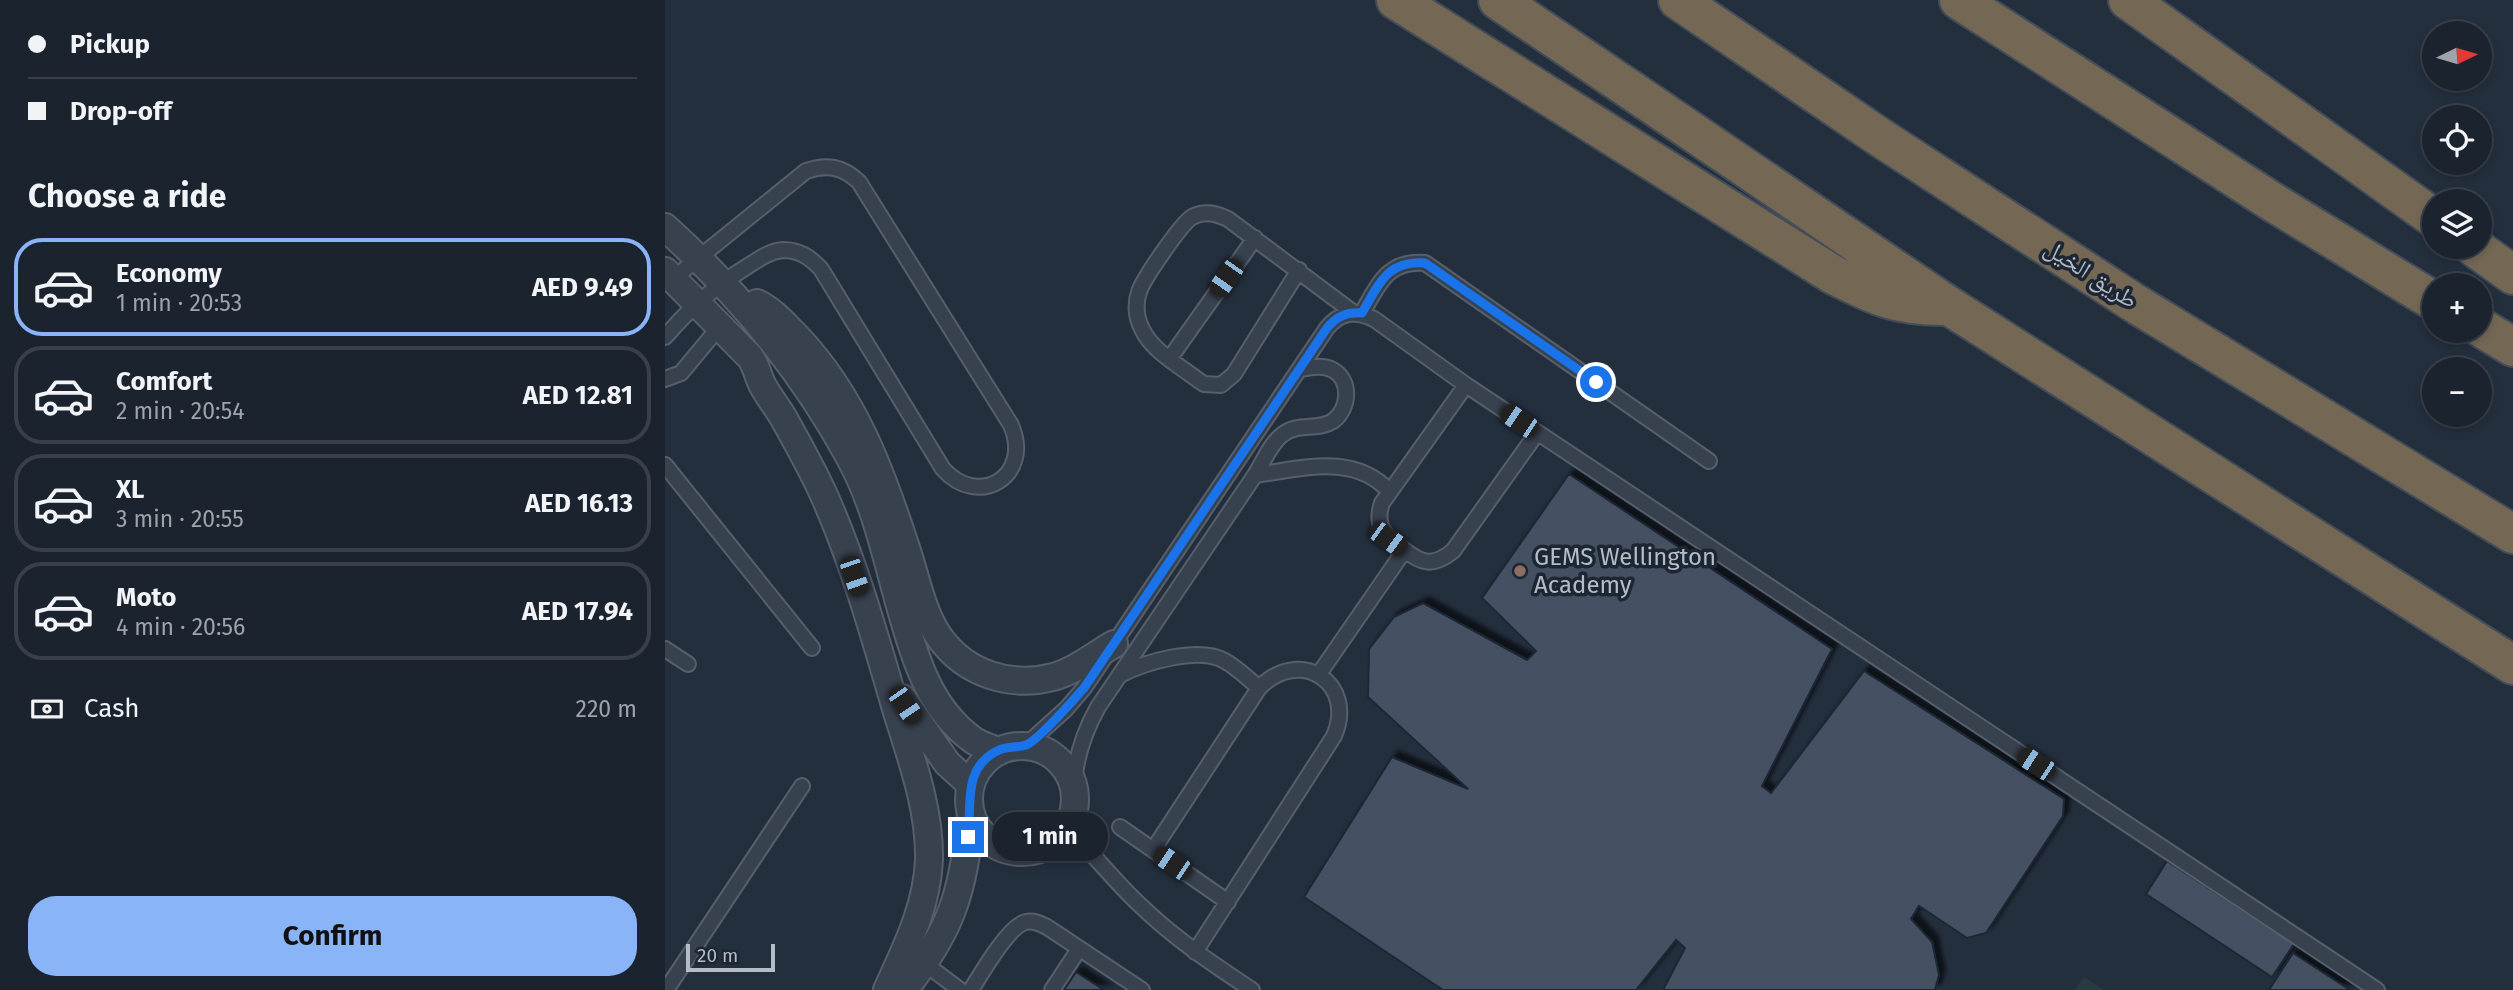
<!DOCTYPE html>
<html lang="en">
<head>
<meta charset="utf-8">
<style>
	body { margin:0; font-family:"Fira Sans","Noto Naskh Arabic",sans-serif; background:#282f3a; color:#f1f3f6; height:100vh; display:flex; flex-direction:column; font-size:26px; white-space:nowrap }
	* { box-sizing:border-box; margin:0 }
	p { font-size:23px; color:#a0a4aa }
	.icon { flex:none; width:38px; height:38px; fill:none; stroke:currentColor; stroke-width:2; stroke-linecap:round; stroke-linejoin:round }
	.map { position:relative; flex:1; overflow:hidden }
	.drawer { display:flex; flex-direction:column; background:#1b232e; width:665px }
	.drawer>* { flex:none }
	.top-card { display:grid; align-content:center; height:154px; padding:0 28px; background:#1b232e }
	.needle { width:46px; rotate:85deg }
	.buttons { position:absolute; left:1757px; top:21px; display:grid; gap:14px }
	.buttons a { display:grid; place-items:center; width:70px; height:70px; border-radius:50%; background:#1b232e; box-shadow:0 4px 10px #0003,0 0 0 2px #39404a; font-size:35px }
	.scale { position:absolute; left:21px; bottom:18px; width:89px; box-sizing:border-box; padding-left:7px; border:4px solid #b4bcc9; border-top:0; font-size:19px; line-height:24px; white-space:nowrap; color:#b4bcc9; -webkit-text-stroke:5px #1d2633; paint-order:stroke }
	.end { position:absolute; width:32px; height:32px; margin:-16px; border:9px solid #1a73e8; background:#fff; box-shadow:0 0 0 4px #fff }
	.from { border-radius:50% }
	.bubble { position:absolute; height:49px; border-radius:24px; background:#1b232e; box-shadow:0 4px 10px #0003,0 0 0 2px #39404a; font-size:23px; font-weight:700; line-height:49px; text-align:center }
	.car { position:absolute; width:21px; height:42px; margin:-21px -10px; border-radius:9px; box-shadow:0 0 5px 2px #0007; background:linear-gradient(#222 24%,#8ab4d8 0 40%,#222 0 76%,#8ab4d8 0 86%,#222 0) }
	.top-card b { display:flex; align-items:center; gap:24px; height:66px; font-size:26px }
	.top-card b+b { border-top:2px solid #39404a }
	.top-card i { width:18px; height:18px; background:#f1f3f6 }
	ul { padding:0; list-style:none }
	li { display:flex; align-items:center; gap:21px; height:98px; margin:0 14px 10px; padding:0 14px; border:4px solid #39404a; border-radius:28px }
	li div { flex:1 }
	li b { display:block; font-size:26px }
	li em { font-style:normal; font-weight:700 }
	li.active { border-color:#8ab4f8 }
	li>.icon { width:63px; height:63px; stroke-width:1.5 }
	h2 { padding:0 28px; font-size:32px; line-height:84px }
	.pay { display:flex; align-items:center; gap:18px; height:77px; padding:0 28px; font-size:26px }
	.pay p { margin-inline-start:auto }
	.action { display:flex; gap:14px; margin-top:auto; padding:14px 28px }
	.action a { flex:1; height:80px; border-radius:28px; background:#8ab4f8; color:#111; font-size:28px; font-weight:700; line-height:80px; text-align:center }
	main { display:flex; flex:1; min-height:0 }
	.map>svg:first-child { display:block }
</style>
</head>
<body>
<main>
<section class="drawer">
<div class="top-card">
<b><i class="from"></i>Pickup</b>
<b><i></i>Drop-off</b>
</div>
<h2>Choose a ride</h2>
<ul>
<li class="active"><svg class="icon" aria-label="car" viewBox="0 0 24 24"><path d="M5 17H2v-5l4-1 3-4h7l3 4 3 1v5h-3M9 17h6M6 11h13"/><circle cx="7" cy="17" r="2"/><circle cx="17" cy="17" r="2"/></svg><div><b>Economy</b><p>1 min · 20:53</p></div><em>AED 9.49</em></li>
<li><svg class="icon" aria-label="car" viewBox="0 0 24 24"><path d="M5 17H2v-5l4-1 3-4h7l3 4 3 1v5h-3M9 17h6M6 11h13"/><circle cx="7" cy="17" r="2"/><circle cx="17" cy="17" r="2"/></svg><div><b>Comfort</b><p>2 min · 20:54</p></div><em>AED 12.81</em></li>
<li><svg class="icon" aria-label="car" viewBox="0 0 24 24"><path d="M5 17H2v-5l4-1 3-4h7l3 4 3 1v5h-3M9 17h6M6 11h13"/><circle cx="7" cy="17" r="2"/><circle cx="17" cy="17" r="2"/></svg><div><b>XL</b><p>3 min · 20:55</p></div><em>AED 16.13</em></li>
<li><svg class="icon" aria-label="car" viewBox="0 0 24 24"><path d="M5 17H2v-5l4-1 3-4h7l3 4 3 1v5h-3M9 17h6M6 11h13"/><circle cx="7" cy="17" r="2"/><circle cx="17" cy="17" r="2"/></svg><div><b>Moto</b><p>4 min · 20:56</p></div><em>AED 17.94</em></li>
</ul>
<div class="pay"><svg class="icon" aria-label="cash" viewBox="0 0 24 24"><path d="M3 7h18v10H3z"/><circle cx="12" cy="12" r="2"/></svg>Cash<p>220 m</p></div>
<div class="action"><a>Confirm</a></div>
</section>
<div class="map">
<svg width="1848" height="990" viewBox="0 0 1848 990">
	<defs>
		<filter id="shadow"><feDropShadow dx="6" dy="-6" stdDeviation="2" flood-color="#0009"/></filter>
	</defs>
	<rect width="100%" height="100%" fill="#242f3e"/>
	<path fill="#263c3f" d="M1419,977L1439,990H1410Z"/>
	<path fill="#455162" stroke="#1f2835" stroke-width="2" filter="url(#shadow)" d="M904,474L1167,649L1097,786L1106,793L1199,671L1399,799L1398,816L1321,933L1302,938L1254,906L1246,919L1267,942L1274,975L1270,990H998L1020,948L1011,940L971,990H778L639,897L727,757L803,789L703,697L704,649L729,617L758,603L862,660L871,651L817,598Z
		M1502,861L1629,944L1607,977L1481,894Z
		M1628,953L1685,990H1604Z
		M411,972L439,990H399Z"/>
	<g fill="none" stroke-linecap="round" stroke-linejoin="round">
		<defs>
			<path id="service" d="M634,270L569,374L556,385L539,384L533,380C515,366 487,351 477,329C471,318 470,303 474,292C478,279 516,224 527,217C540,210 552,214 563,219L689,313
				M697,313C714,284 722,260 760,263L1044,461
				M0,337C26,307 49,287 83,266C94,259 105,251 118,250C134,250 145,257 156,269L278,469C314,509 368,476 346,425L194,182C177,166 162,164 141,171L4,282
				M505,358L590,238
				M0,379L16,373L46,337
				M801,385L717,503C709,526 720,536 738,549C757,564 768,567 788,551L872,433
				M0,465L147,648
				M590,475C637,469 689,452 725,492
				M0,649L23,664
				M654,674L739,551
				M455,675C480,662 534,646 560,661C572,668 584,679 594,688
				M361,745L401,709L419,688L662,328C675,312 690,310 709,319L801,385L1712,990
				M409,784C411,755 419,732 433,707L590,475C598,463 605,444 617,435C632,422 653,431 668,421C684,409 687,381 668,370C658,365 647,367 636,369
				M455,827L563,902
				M402,828C428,853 450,882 476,906C510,939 548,964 587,990
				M488,850L594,688C635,646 692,683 669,736L530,952
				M259,963L295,990
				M1,990L137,786
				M306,990C316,974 344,925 361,922C369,920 376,924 382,927L477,990
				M387,990L414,949"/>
			<path id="minor" d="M0,227C74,294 137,369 185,458C211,505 222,561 237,613C251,661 265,709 308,740C315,745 324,747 332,751
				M0,271L85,357C92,367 93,377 98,386C104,397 112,407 118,417C132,442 146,467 158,493C189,562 210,637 231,709C246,758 265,808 264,860C262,907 241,948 222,990
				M92,303C107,310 120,325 132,337C189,397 216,471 241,548C251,577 257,613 275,638C301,674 346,688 388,677C410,671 430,655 449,644
				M237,698L282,763L305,784
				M304 799a53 53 0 1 1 106 0a53 53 0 1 1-106 0Z
				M239,990C288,928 298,892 306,814"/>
			<path id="motorway" d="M731,0L1167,274C1210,296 1233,307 1282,306
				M833,0L1284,306L1848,665
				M1013,0L1213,136L1471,304L1848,534
				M1294,0L1606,201L1769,301
				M1463,0L1769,218
				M1809,247L1848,275
				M1815,327L1848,347"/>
		</defs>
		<use href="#service" stroke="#565f6c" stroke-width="18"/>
		<use href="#minor" stroke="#565f6c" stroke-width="30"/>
		<use href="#motorway" stroke="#434c59" stroke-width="42"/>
		<use href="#service" stroke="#38414e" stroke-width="14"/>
		<use href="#minor" stroke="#38414e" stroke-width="26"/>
		<use href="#motorway" stroke="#746855" stroke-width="38"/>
	</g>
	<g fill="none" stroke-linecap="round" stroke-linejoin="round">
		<path stroke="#1a73e8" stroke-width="9" d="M303,837C307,805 297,767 334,750C343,746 352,748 361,745C374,740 408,700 419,688L662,328C672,316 682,312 697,313C714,284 722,260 760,263L931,382"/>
	</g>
	<circle fill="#8d6e63" stroke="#1d2633" stroke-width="2.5" cx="855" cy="571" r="7"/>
	<g text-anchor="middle" stroke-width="7" stroke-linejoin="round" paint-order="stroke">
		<g font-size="24" fill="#b4bcc9" stroke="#1d2633">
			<text transform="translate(1426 274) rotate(33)" y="8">طريق الخيل</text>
		</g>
		<g font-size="24" fill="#b4bcc9" stroke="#1d2633" text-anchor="start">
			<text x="869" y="565">GEMS Wellington<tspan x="869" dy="28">Academy</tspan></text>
		</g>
	</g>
</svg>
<div class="buttons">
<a><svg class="needle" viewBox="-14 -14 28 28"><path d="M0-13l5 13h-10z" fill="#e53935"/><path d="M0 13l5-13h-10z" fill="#a0a4aa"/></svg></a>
<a><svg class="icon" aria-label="locate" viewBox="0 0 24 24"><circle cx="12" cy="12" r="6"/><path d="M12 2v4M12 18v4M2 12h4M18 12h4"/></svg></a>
<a><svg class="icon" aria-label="layers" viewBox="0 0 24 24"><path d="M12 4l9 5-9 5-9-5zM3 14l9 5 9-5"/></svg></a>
<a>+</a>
<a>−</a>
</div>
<div class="scale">20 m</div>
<i class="end from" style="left:931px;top:382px"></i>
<i class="end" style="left:303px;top:837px"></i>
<div class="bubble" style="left:327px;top:812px;width:116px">1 min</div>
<i class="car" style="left:561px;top:278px;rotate:215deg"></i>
<i class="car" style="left:854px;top:421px;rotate:304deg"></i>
<i class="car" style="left:723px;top:539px;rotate:126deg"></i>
<i class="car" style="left:189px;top:576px;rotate:161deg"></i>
<i class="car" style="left:240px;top:705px;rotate:146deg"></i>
<i class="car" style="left:1371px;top:764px;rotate:303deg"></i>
<i class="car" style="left:507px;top:863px;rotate:304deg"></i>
</div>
</main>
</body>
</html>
